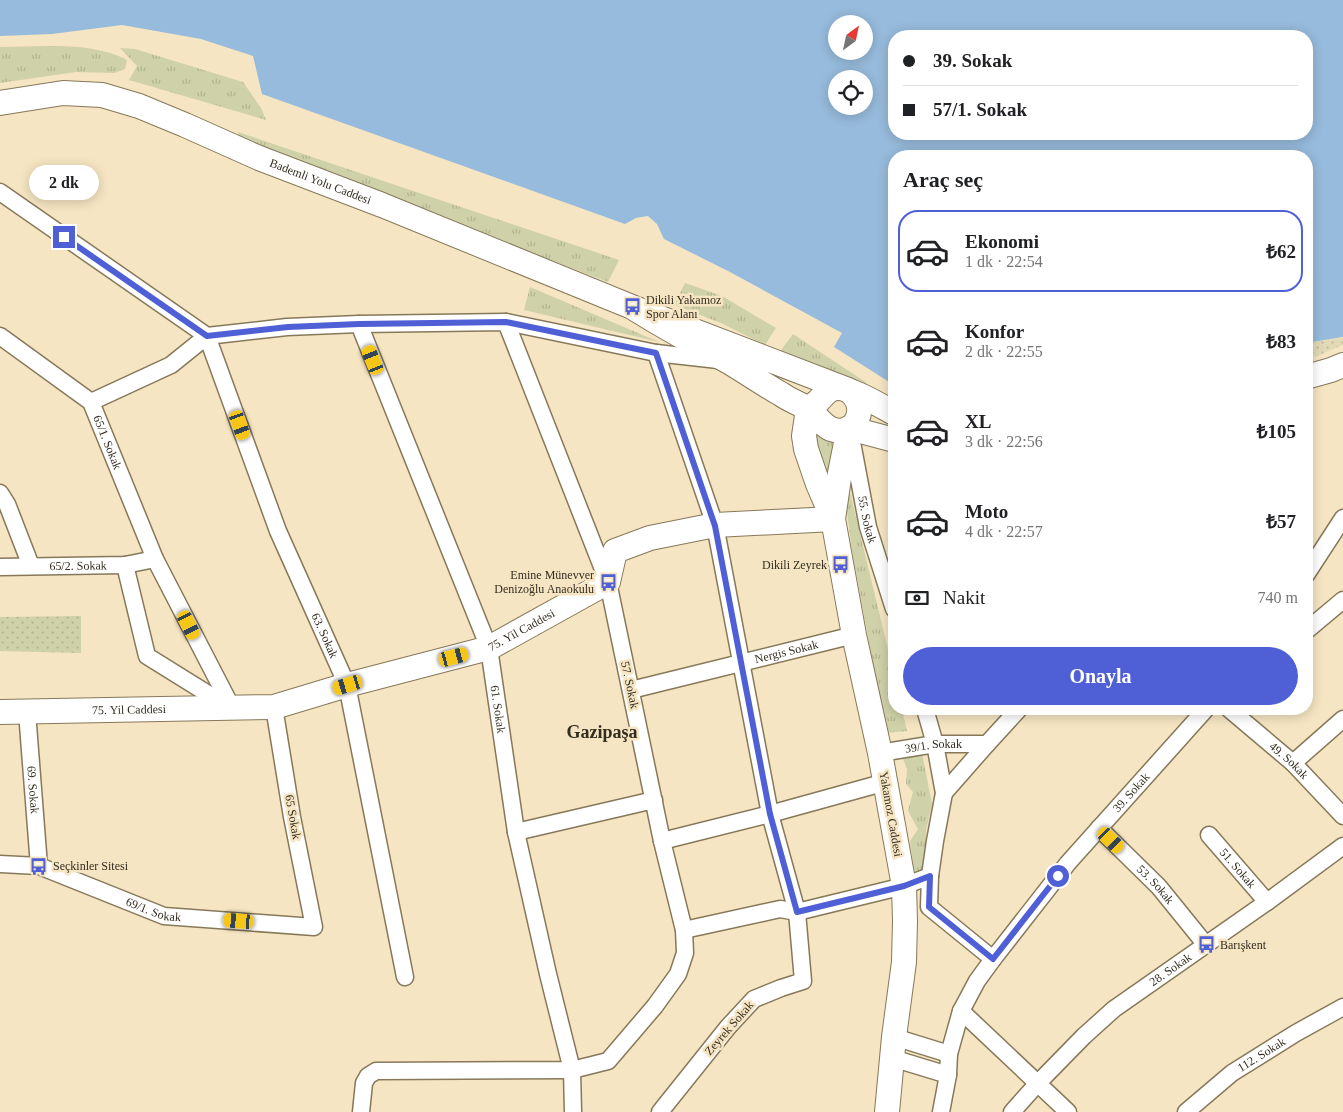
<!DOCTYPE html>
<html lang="tr">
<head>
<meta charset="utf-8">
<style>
	body { margin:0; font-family:Georgia,serif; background:#f6f6f6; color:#202124; height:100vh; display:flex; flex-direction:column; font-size:19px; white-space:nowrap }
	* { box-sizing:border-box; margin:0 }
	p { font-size:16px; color:#757577 }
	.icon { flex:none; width:28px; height:28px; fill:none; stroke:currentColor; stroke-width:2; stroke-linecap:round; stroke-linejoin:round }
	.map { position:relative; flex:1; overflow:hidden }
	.sheet { position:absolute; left:888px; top:150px; width:425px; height:565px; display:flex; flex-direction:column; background:#fff; border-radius:20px; box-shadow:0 2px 12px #0003 }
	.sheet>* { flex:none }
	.hud { position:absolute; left:888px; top:30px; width:425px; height:110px; border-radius:20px; box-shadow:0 2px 12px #0003; display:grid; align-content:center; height:110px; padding:0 15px; background:#fff }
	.needle { width:32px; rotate:33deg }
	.fabs { position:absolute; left:828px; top:15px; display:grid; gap:10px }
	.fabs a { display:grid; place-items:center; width:45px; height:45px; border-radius:50%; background:#fff; box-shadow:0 2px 12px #0003; font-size:25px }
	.end { position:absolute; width:22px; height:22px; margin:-11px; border:6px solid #4f5fd5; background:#fff; box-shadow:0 0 0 2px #fff }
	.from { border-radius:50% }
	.bubble { position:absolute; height:35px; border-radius:18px; background:#fff; box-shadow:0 2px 12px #0003; font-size:16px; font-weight:700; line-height:35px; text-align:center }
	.car { position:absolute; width:15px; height:30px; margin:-15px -8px; border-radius:6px; box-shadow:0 0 4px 1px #0007; background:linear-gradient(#f5c518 24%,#345 0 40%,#f5c518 0 76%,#345 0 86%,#f5c518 0) }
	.hud b { display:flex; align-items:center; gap:18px; height:48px; font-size:19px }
	.hud b+b { border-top:1px solid #e0e0e0 }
	.hud i { width:12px; height:12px; background:#202124 }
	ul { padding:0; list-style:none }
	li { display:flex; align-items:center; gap:15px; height:82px; margin:0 10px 8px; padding:0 5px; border:2px solid transparent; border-radius:20px }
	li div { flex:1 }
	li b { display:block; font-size:19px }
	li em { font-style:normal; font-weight:700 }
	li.selected { border-color:#4f5fd5 }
	li>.icon { width:45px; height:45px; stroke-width:1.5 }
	h2 { padding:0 15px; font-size:22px; line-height:60px }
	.pay { display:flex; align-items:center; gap:12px; height:55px; padding:0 15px; font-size:19px }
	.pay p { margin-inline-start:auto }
	.action { display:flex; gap:10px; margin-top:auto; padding:10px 15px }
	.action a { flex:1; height:58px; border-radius:30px; background:#4f5fd5; color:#fff; font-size:20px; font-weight:700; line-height:58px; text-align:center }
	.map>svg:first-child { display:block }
</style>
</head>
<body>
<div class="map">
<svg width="1343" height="1112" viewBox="0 0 1343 1112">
	<defs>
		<pattern id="grass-tufts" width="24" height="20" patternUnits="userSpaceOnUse" patternTransform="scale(1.25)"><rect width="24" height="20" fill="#cfd1a8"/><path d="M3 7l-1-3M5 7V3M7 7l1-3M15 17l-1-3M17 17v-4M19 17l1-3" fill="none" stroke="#b2b490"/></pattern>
		<pattern id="sand-dots" width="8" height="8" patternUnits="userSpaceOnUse" patternTransform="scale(1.25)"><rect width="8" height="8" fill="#e2d9b5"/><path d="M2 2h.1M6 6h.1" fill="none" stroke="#c2bb9b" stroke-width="1.8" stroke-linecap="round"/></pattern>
		<pattern id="park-dots" width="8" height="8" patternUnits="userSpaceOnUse" patternTransform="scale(1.25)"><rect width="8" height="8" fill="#cfd1a8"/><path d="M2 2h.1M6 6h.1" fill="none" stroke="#b2b490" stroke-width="1.8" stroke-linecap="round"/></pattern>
	</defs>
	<rect width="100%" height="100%" fill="#f5e5c2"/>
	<path fill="url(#grass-tufts)" d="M0,47C40,47 91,41 127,60L125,69L114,73L76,72L0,83Z
		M120,48L135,49L243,82L261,108L266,120L129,80L137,66Z
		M238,132L619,260L608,282L239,141Z
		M685,283L722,296L776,328L765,345L721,323L674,305Z
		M530,287L659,342L524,310Z
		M793,334L867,383L862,391L778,354Z
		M818,426L841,437L830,497L812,439Z
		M843,480H847L894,674V709H902L907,731L886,733L852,551Z
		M922,753L932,804L926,830L927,871L914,872L910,841L918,829L908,811L913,792L906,784L907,769L903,759Z"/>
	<path fill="url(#sand-dots)" d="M1343,338V345L1317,356L1306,359V343Z"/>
	<path fill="url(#park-dots)" d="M81,616V653L0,651V617Z"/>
	<path fill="#97bbdc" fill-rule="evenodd" d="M0,0H1343V337L1306,343V156H894V385L834,347L842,333L730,272L664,239L657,224L648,216L636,218L625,224L262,94L253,56L201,39L122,25L52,34L0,36ZM836,24H864V51H836ZM894,36H1306V134H894ZM836,79H864V106H836Z"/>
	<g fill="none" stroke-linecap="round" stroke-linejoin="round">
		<defs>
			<g id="street">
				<path d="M0,192L207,336L287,327L359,324L506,322L656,353L718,360"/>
				<path id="s1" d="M359,324L489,648L516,832L548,974L572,1070L573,1112"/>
				<path id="s2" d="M0,336L91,402L155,559L232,708"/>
				<path id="s3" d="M207,336L278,531L347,685L405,977"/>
				<path d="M656,353L715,525L770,814L797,912L803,981L781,988L754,999L728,1027L660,1112"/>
				<path d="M91,402L171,365L207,336"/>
				<path id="s4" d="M851,437L868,527L894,609"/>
				<path d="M0,493L7,504L31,566"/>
				<path d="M125,565L147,656L229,707"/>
				<path id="s5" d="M0,567L125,565L155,559"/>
				<path d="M1306,575L1343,518"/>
				<path d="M1306,631L1343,600"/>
				<path id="s6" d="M631,690L854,635"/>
				<path d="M925,709L935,744L944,793L935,841L930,876"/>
				<path id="s7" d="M1229,709L1293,763L1343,816"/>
				<path id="s8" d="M27,712L39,866"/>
				<path id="s9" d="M880,753L935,744H987L1019,709"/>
				<path d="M1293,763L1343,719"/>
				<path d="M944,793L987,744"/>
				<path id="s10" d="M1099,828L1159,887L1206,945"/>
				<path d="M516,832L654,800"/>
				<path id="s11" d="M1209,835L1267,902"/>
				<path d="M662,841L770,814L886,782"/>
				<path id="s12" d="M0,864L39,866L164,916L314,927L292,817L274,707"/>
				<path d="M684,930L780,909L797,912L904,886L930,876L929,907L993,959"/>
				<path d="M961,1011L1068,1112"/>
				<path d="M894,1037L949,1054"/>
				<path d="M892,1058L948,1075"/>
				<path d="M361,1112L364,1083L368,1076L376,1071L572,1070L608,1061L655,1006L678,974L685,953L684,930L662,841L608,582L506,322"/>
				<path id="s13" d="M941,1112L948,1075L949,1054L961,1011L977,981L993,959L1068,863L1206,709"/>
				<path id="s14" d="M1012,1112L1037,1084L1084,1036L1114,1009L1267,902L1343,846"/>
				<path id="s15" d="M1186,1112L1232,1073L1296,1033L1343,1007"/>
			</g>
			<g id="secondary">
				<path id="s16" d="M0,103L63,93L102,95L139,106L185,125L259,158L382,205L632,307L848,390C871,407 855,438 831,429C822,425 816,415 808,409C799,403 789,400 781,394C763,384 746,372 729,362C713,353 697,345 681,336C665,327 648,317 632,307"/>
				<path d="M1306,377L1331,370L1343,365"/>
				<path d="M849,428L894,440"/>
				<path d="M833,519L839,478L849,428"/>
				<path id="s17" d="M0,712L274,707L347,685L489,648L608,582L615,551L650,538L715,525L833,519"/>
				<path d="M887,1112L894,1037L904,962L905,921L904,886L880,753L854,635L833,519L818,484L806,449L804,436L808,409C811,407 814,405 817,402C822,398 825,392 832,389C845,384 881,406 894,413"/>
			</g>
		</defs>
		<use href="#street" stroke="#867859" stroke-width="19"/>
		<use href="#secondary" stroke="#867859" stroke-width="26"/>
		<use href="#street" stroke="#fff" stroke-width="16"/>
		<use href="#secondary" stroke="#fff" stroke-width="24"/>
	</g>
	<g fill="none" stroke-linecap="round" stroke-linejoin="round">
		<path stroke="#4f5fd5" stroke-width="6" d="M64,237L207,336L288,327L359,324L506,322L656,353L715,526L770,814L797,912L904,886L930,876L929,907L993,959L1058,876"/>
	</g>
	<defs>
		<symbol id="bus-bare" viewBox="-9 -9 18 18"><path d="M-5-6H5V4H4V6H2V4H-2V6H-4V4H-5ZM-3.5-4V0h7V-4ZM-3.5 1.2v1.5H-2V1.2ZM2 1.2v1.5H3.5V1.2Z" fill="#4f5fd5" stroke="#f5e5c2" stroke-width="2.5" paint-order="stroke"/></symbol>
	</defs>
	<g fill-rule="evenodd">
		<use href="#bus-bare" x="620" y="294" width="25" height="25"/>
		<use href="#bus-bare" x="828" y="552" width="25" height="25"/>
		<use href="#bus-bare" x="596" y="570" width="25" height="25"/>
		<use href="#bus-bare" x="26" y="854" width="25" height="25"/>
		<use href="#bus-bare" x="1194" y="932" width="25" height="25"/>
	</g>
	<g text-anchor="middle" stroke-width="5" stroke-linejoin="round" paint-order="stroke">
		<g font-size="12" fill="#332d20" stroke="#f5e5c2">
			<text dy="4" stroke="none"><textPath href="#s16" startOffset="338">Bademli Yolu Caddesi</textPath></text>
			<text dy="4" stroke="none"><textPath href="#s2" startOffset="156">65/1. Sokak</textPath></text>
			<text dy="4" stroke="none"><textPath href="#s4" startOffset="84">55. Sokak</textPath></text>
			<text dy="4" stroke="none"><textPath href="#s5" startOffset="78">65/2. Sokak</textPath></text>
			<text dy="4" stroke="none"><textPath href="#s17" startOffset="534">75. Yil Caddesi</textPath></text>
			<text dy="4" stroke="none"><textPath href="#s3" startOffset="322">63. Sokak</textPath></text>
			<text dy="4" stroke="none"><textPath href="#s6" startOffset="160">Nergis Sokak</textPath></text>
			<text transform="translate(630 685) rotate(78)" y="4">57. Sokak</text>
			<text dy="4" stroke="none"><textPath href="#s1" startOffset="411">61. Sokak</textPath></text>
			<text dy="4" stroke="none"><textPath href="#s17" startOffset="129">75. Yil Caddesi</textPath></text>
			<text dy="4" stroke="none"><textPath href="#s9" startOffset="54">39/1. Sokak</textPath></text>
			<text dy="4" stroke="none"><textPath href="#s7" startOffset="79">49. Sokak</textPath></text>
			<text dy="4" stroke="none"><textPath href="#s8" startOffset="78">69. Sokak</textPath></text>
			<text dy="4" stroke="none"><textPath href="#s13" startOffset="381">39. Sokak</textPath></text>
			<text transform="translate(891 814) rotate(80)" y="4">Yakamoz Caddesi</text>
			<text transform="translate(293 817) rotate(80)" y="4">65 Sokak</text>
			<text dy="4" stroke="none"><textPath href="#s11" startOffset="44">51. Sokak</textPath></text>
			<text dy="4" stroke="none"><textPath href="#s10" startOffset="80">53. Sokak</textPath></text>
			<text dy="4" stroke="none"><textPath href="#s12" startOffset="162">69/1. Sokak</textPath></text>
			<text dy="4" stroke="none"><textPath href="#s14" startOffset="214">28. Sokak</textPath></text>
			<text transform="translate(729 1028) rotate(-49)" y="4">Zeyrek Sokak</text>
			<text dy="4" stroke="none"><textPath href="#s15" startOffset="95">112. Sokak</textPath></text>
		</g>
		<g font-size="12" fill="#332d20" stroke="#f5e5c2" text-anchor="start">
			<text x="646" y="304">Dikili Yakamoz<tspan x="646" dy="14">Spor Alanı</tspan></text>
			<text x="827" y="569" text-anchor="end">Dikili Zeyrek</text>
			<text x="594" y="579" text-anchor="end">Emine Münevver<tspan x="594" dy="14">Denizoğlu Anaokulu</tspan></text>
			<text x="53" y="870">Seçkinler Sitesi</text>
			<text x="1220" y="949">Barışkent</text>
		</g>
		<g font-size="18" font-weight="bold" fill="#332d20" stroke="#f5e5c2">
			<text x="602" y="738">Gazipaşa</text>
		</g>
	</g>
</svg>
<div class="fabs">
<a><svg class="needle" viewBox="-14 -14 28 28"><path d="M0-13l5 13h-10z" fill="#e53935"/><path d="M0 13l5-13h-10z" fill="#757577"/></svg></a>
<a><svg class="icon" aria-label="locate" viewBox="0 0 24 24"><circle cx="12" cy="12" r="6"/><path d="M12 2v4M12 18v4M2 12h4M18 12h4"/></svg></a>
</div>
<i class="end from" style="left:1058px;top:876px"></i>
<i class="end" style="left:64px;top:237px"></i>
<div class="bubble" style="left:29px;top:165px;width:70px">2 dk</div>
<i class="car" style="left:373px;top:360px;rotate:338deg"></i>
<i class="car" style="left:240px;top:425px;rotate:160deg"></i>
<i class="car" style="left:189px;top:625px;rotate:153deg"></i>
<i class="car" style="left:454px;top:657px;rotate:75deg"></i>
<i class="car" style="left:348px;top:685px;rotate:253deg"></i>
<i class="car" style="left:1111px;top:840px;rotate:134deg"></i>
<i class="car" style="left:239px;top:921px;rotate:274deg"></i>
<div class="hud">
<b><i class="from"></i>39. Sokak</b>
<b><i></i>57/1. Sokak</b>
</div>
<section class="sheet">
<h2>Araç seç</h2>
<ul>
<li class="selected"><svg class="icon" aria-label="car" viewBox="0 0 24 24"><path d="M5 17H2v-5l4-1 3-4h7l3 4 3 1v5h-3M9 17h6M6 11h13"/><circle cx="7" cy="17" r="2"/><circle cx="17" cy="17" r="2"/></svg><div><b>Ekonomi</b><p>1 dk · 22:54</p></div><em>₺62</em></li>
<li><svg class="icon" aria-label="car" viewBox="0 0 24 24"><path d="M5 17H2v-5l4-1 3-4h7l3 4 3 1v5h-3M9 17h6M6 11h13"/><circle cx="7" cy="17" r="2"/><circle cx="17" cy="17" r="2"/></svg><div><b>Konfor</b><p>2 dk · 22:55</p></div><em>₺83</em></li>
<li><svg class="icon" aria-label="car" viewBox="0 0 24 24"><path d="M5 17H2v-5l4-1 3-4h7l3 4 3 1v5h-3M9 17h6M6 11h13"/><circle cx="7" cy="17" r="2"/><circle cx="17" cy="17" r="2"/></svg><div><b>XL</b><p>3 dk · 22:56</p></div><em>₺105</em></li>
<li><svg class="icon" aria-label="car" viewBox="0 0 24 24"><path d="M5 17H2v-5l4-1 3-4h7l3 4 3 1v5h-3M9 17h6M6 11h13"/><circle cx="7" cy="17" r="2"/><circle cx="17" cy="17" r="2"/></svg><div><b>Moto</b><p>4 dk · 22:57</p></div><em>₺57</em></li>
</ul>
<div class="pay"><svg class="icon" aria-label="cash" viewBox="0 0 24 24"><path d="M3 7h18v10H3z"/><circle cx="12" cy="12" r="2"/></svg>Nakit<p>740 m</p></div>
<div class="action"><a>Onayla</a></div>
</section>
</div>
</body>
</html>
